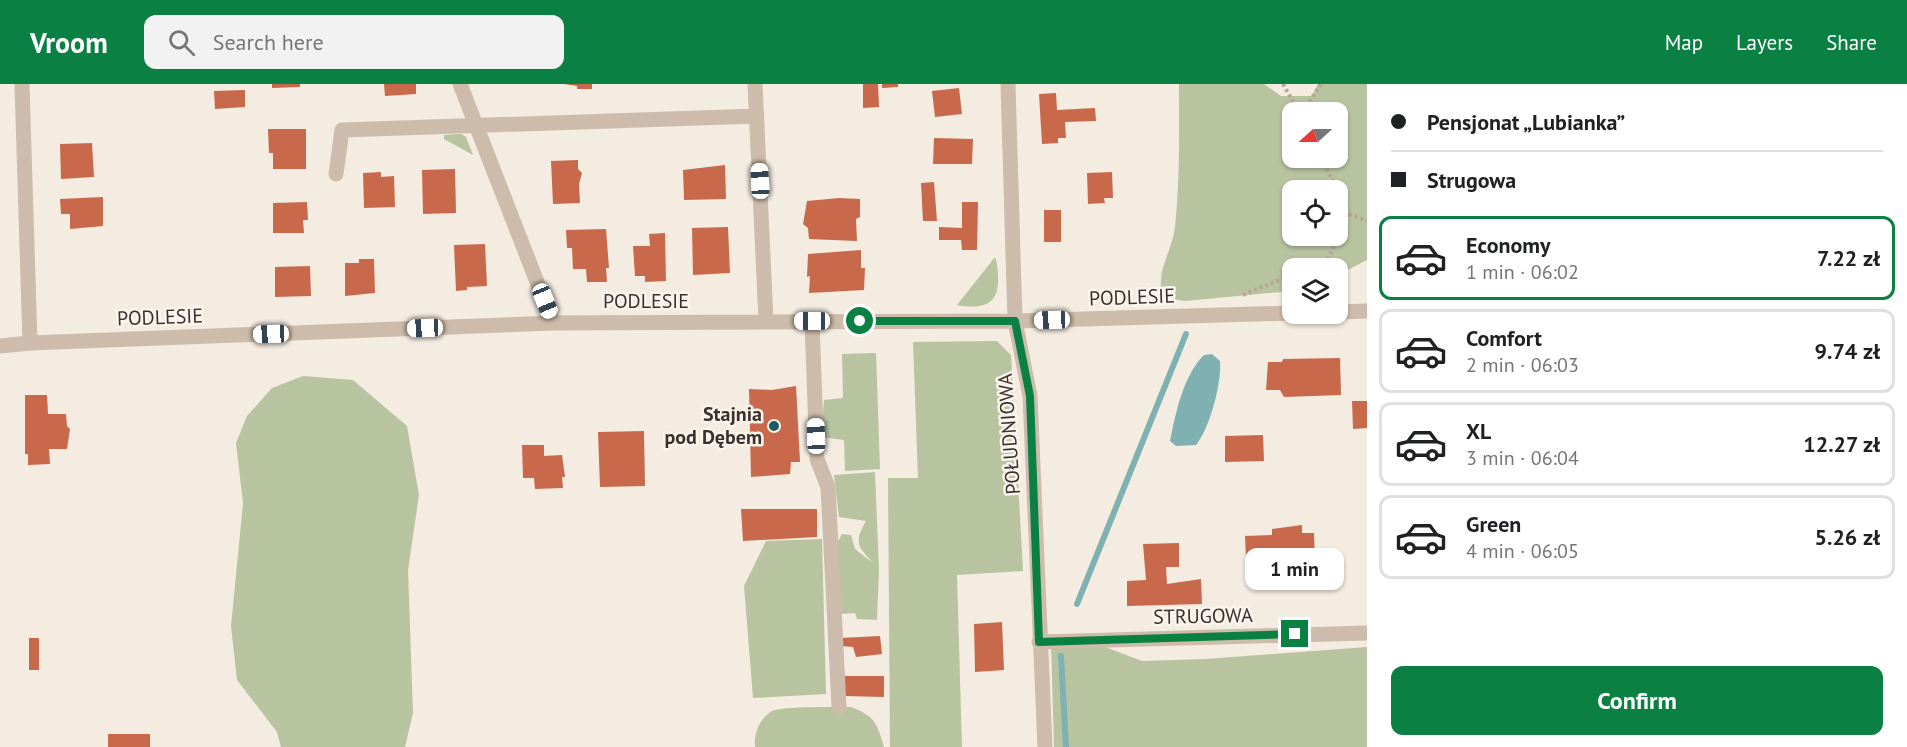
<!DOCTYPE html>
<html lang="en">
<head>
<meta charset="utf-8">
<style>
	body { margin:0; font-family:"PT Sans",sans-serif; background:#f2f2f2; color:#202124; height:100vh; display:flex; flex-direction:column; font-size:22px; white-space:nowrap }
	* { box-sizing:border-box; margin:0 }
	p { font-size:20px; color:#757577 }
	.icon { flex:none; width:33px; height:33px; fill:none; stroke:currentColor; stroke-width:2; stroke-linecap:round; stroke-linejoin:round }
	.map { position:relative; flex:1; overflow:hidden }
	.panel { display:flex; flex-direction:column; background:#fff; width:540px }
	.panel>* { flex:none }
	.hud { display:grid; align-content:center; height:132px; padding:0 24px; background:#fff }
	.needle { width:39px; rotate:249deg }
	.fabs { position:absolute; left:1282px; top:18px; display:grid; gap:12px }
	.fabs a { display:grid; place-items:center; width:66px; height:66px; border-radius:12px; background:#fff; box-shadow:0 2px 4px #0004; font-size:30px }
	.end { position:absolute; width:27px; height:27px; margin:-14px; border:8px solid #0b8043; background:#fff; box-shadow:0 0 0 3px #fff }
	.from { border-radius:50% }
	.bubble { position:absolute; height:42px; border-radius:12px; background:#fff; box-shadow:0 2px 4px #0004; font-size:20px; font-weight:600; line-height:42px; text-align:center }
	.car { position:absolute; width:18px; height:36px; margin:-18px -9px; border-radius:8px; box-shadow:0 0 4px 2px #0007; background:linear-gradient(#fff 24%,#345 0 40%,#fff 0 76%,#345 0 86%,#fff 0) }
	.hud b { display:flex; align-items:center; gap:21px; height:57px; font-size:22px }
	.hud b+b { border-top:2px solid #e0e0e0 }
	.hud i { width:15px; height:15px; background:#202124 }
	ul { padding:0; list-style:none }
	li { display:flex; align-items:center; gap:18px; height:84px; margin:0 12px 9px; padding:0 12px; border:3px solid #e0e0e0; border-radius:12px }
	li div { flex:1 }
	li b { display:block; font-size:22px }
	li em { font-style:normal; font-weight:600 }
	li.selected { border-color:#0b8043 }
	li>.icon { width:54px; height:54px; stroke-width:1.5 }
	.cta { display:flex; gap:12px; margin-top:auto; padding:12px 24px }
	.cta a { flex:1; height:69px; border-radius:12px; background:#0b8043; color:#fff; font-size:24px; font-weight:600; line-height:69px; text-align:center }
	header { display:flex; align-items:center; gap:36px; box-sizing:border-box; height:84px; padding:0 30px; background:#0b8043; color:#fff }
	header strong { font-size:28px }
	nav { display:flex; gap:33px; margin-inline-start:auto; font-size:21px }
	.search { width:420px; height:54px; background:#f2f2f2; display:flex; align-items:center; gap:15px; box-sizing:border-box; padding:0 21px; border-radius:12px; color:#757577; font-size:22px }
	main { display:flex; flex:1; min-height:0 }
	.map>svg:first-child { display:block }
</style>
</head>
<body>
<header>
<strong>Vroom</strong>
<div class="search"><svg class="icon" aria-label="search" viewBox="0 0 24 24"><circle cx="10" cy="10" r="6"/><path d="M15 15l6 6"/></svg>Search here</div>
<nav><a>Map</a><a>Layers</a><a>Share</a></nav>
</header>
<main>
<div class="map">
<svg width="1367" height="663" viewBox="0 0 1367 663">
	<rect width="100%" height="100%" fill="#f4ebe1"/>
	<path fill="#b8c4a0" fill-rule="evenodd" d="M1179,0H1264L1281,12H1312L1318,0H1367V176L1338,191V184H1293L1292,207L1185,217L1163,214C1155,186 1172,169 1175,143C1180,95 1179,48 1179,0ZM1293,28H1338V74H1293ZM1293,106H1338V152H1293Z
		M461,50L466,53L473,71L444,55V51Z
		M995,173C998,181 998,189 998,197C998,223 979,225 957,221Z
		M997,257L1011,271L1023,487L957,491L962,663H890L888,394H918L913,258Z
		M876,269L880,385L845,387L844,356L821,353L824,316L843,314L842,270Z
		M303,292L353,296L407,342L419,411L408,486L413,629L405,663H281L277,648L237,596L231,542L243,419L236,359L247,332L272,304Z
		M875,388L879,487L877,536L857,535L855,529L841,530L837,459L842,450L851,451L855,465L873,479C857,462 854,458 866,437L839,433L834,391Z
		M822,455L826,610L753,614L744,502L766,457Z
		M1051,559L1100,561L1142,577L1206,575L1367,563V663H1054Z
		M851,623C875,632 877,639 884,663H755C754,649 759,635 772,627C781,622 837,623 851,623Z"/>
	<path fill="#7fb0b2" d="M1212,270L1220,277C1222,298 1210,344 1196,361L1176,362L1170,357C1176,328 1183,292 1204,271Z"/>
	<g fill="none" stroke-linecap="round" stroke-linejoin="round">
		<path stroke="#7fb0b2" stroke-width="6" d="M1077,520L1186,250
			M1061,572L1066,663"/>
	</g>
	<path fill="#c8694b" d="M272,0H300V3L272,4Z
		M384,0H416V10L385,12Z
		M564,0H592V5H577V2Z
		M863,0H878L879,23L863,24Z
		M882,0H898V3L882,4Z
		M959,4L962,30L935,33L932,7Z
		M245,6V23L215,25L214,7Z
		M1056,9L1057,26L1095,24L1096,37L1065,38L1066,54H1058V59L1042,60L1039,10Z
		M268,45H306V85H273V69H269Z
		M934,54L973,55L972,80H933Z
		M92,59L94,93L61,95L60,60Z
		M578,76V85L582,89L579,100L580,119L553,120L551,77Z
		M725,81L726,115L684,116L683,86Z
		M455,85L456,129L423,130L422,86Z
		M381,88V93L394,92L395,123L364,124L363,89Z
		M1112,88L1113,114H1104L1105,119L1088,120L1087,89Z
		M934,98L937,137H923L921,99Z
		M103,113V142L70,145V130H61L60,115Z
		M839,114L860,115V133L856,135L857,157L809,155L808,144L803,140L807,117Z
		M307,118L308,136H303L304,149H273V119Z
		M962,118H978L977,166H962L961,156H939V143L962,144Z
		M1044,126H1061V158H1044Z
		M728,143L730,189L693,191L692,144Z
		M606,145L609,184H606L607,198H587L586,185H573L572,164H567L566,146Z
		M665,149L666,197L645,198V192H635L633,162H650L649,150Z
		M485,160L487,202L467,203V206L456,207L454,161Z
		M861,166V184H865L864,206L809,209L810,192L807,193L808,170Z
		M359,175H374L375,209L345,212V179H359Z
		M310,182L311,212L275,213V183Z
		M1340,274L1341,311L1284,313L1280,306H1266L1268,278H1282L1283,275Z
		M796,302L800,378H791L790,390L751,393L749,305L772,306Z
		M25,311H47L48,330H66L67,342L70,345L67,365H49L50,380L28,381V370H25Z
		M1352,317H1367V344L1353,345Z
		M644,347L645,402L600,403L598,348Z
		M1263,351L1264,377L1225,378V352Z
		M522,361H544V372L562,371L565,393H562L563,404L535,405L534,394H523Z
		M741,425H817V453L743,457Z
		M1302,441V449H1314L1315,480H1300V485H1288V481H1273V475L1246,476L1245,452L1272,451V445Z
		M1179,459V483H1166L1167,500L1201,495L1202,520L1127,522V497L1146,496L1143,460Z
		M1002,538L1004,586L975,588L974,540Z
		M880,552L882,570L856,573L853,563L840,562V554Z
		M29,554H39V586H29Z
		M841,592H884V613L844,612Z
		M108,650H150V663H108Z"/>
	<g fill="none" stroke-linecap="round" stroke-linejoin="round">
		<path stroke="#b9a596" stroke-width="4" stroke-dasharray="3 3" stroke-linecap="butt" d="M1283,0L1299,28
			M1303,28L1321,0
			M1321,74L1337,106
			M1349,130L1367,137
			M1305,184L1328,175L1349,130L1338,108
			M1243,211L1293,190"/>
		<path stroke="#cdbbac" stroke-width="15" d="M22,0L30,259
			M460,0L553,239
			M755,0L766,237
			M1008,0L1015,237L1030,312L1045,663
			M336,90L342,46L757,32
			M1338,228L1367,227
			M812,237L817,375L828,403L839,623
			M0,262L30,259L553,239L1015,237L1293,229
			M1039,558L1367,549"/>
	</g>
	<g fill="none" stroke-linecap="round" stroke-linejoin="round">
		<path stroke="#0b8043" stroke-width="8" d="M860,237H1015L1030,312L1039,558L1295,550"/>
	</g>
	<circle fill="#1f5a5e" stroke="#fbf5ee" stroke-width="2" cx="774" cy="342" r="6"/>
	<g text-anchor="middle" stroke-width="5" stroke-linejoin="round" paint-order="stroke">
		<g font-size="20" fill="#3b302b" stroke="#fbf5ee">
			<text transform="translate(1132 213) rotate(-2)" y="7">PODLESIE</text>
			<text x="646" y="224">PODLESIE</text>
			<text transform="translate(160 233) rotate(-2)" y="7">PODLESIE</text>
			<text transform="translate(1009 350) rotate(-94)" y="7">POŁUDNIOWA</text>
			<text transform="translate(1203 532) rotate(-1)" y="7">STRUGOWA</text>
		</g>
		<g font-size="20" font-weight="bold" fill="#3b302b" stroke="#fbf5ee" text-anchor="end">
			<text x="762" y="337">Stajnia<tspan x="762" dy="23">pod Dębem</tspan></text>
		</g>
	</g>
</svg>
<div class="fabs">
<a><svg class="needle" viewBox="-14 -14 28 28"><path d="M0-13l5 13h-10z" fill="#e53935"/><path d="M0 13l5-13h-10z" fill="#757577"/></svg></a>
<a><svg class="icon" aria-label="locate" viewBox="0 0 24 24"><circle cx="12" cy="12" r="6"/><path d="M12 2v4M12 18v4M2 12h4M18 12h4"/></svg></a>
<a><svg class="icon" aria-label="layers" viewBox="0 0 24 24"><path d="M12 4l9 5-9 5-9-5zM3 14l9 5 9-5"/></svg></a>
</div>
<i class="end from" style="left:860px;top:237px"></i>
<i class="end" style="left:1295px;top:550px"></i>
<div class="bubble" style="left:1245px;top:464px;width:99px">1 min</div>
<i class="car" style="left:760px;top:97px;rotate:357deg"></i>
<i class="car" style="left:545px;top:217px;rotate:158deg"></i>
<i class="car" style="left:1052px;top:236px;rotate:268deg"></i>
<i class="car" style="left:812px;top:237px;rotate:270deg"></i>
<i class="car" style="left:425px;top:244px;rotate:268deg"></i>
<i class="car" style="left:271px;top:250px;rotate:268deg"></i>
<i class="car" style="left:816px;top:352px;rotate:358deg"></i>
</div>
<section class="panel">
<div class="hud">
<b><i class="from"></i>Pensjonat „Lubianka”</b>
<b><i></i>Strugowa</b>
</div>
<ul>
<li class="selected"><svg class="icon" aria-label="car" viewBox="0 0 24 24"><path d="M5 17H2v-5l4-1 3-4h7l3 4 3 1v5h-3M9 17h6M6 11h13"/><circle cx="7" cy="17" r="2"/><circle cx="17" cy="17" r="2"/></svg><div><b>Economy</b><p>1 min · 06:02</p></div><em>7.22 zł</em></li>
<li><svg class="icon" aria-label="car" viewBox="0 0 24 24"><path d="M5 17H2v-5l4-1 3-4h7l3 4 3 1v5h-3M9 17h6M6 11h13"/><circle cx="7" cy="17" r="2"/><circle cx="17" cy="17" r="2"/></svg><div><b>Comfort</b><p>2 min · 06:03</p></div><em>9.74 zł</em></li>
<li><svg class="icon" aria-label="car" viewBox="0 0 24 24"><path d="M5 17H2v-5l4-1 3-4h7l3 4 3 1v5h-3M9 17h6M6 11h13"/><circle cx="7" cy="17" r="2"/><circle cx="17" cy="17" r="2"/></svg><div><b>XL</b><p>3 min · 06:04</p></div><em>12.27 zł</em></li>
<li><svg class="icon" aria-label="car" viewBox="0 0 24 24"><path d="M5 17H2v-5l4-1 3-4h7l3 4 3 1v5h-3M9 17h6M6 11h13"/><circle cx="7" cy="17" r="2"/><circle cx="17" cy="17" r="2"/></svg><div><b>Green</b><p>4 min · 06:05</p></div><em>5.26 zł</em></li>
</ul>
<div class="cta"><a>Confirm</a></div>
</section>
</main>
</body>
</html>
